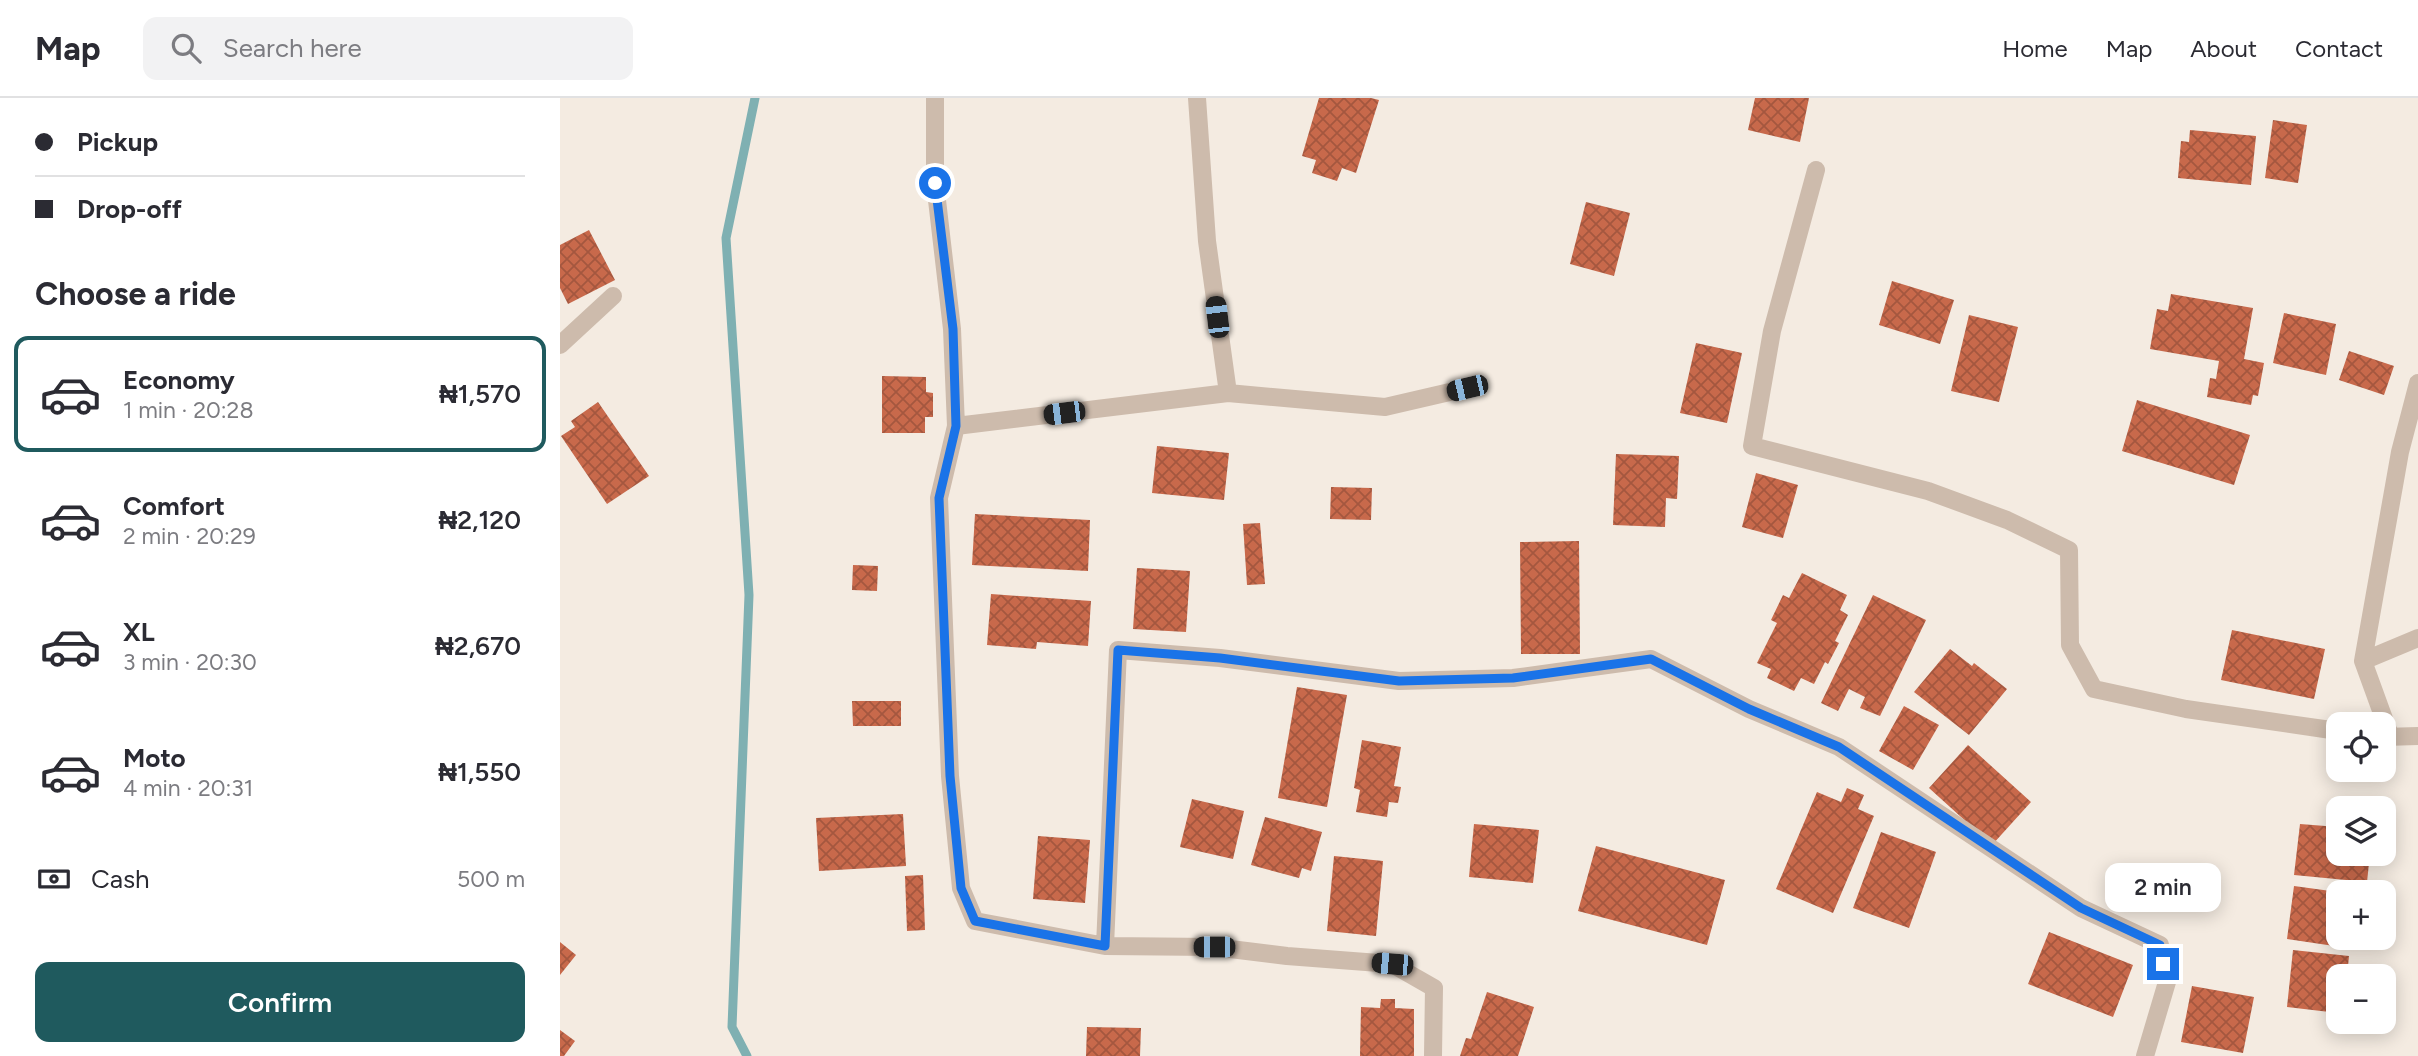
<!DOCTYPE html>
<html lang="en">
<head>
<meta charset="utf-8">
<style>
	body { margin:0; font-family:Figtree,sans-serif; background:#f2f2f3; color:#2b2b33; height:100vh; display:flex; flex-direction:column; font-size:26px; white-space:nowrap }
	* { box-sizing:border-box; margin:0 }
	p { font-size:23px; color:#7c7c81 }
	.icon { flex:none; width:38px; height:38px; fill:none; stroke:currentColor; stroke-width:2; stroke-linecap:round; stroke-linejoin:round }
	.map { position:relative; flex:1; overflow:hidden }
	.side { display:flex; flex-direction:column; background:#fff; width:560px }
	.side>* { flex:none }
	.top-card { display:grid; align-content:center; height:154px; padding:0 35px; background:#fff }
	.tools { position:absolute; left:1766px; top:614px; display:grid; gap:14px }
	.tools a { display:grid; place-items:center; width:70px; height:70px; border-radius:14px; background:#fff; box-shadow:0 4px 18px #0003; font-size:35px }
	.end { position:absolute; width:32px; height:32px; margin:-16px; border:9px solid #1a73e8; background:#fff; box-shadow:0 0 0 4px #fff }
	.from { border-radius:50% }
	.bubble { position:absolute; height:49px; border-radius:14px; background:#fff; box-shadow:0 4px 18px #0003; font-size:23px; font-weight:600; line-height:49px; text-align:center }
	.car { position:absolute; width:21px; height:42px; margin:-21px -10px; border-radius:9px; box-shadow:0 0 5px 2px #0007; background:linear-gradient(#222 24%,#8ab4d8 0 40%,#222 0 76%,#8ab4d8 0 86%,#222 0) }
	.top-card b { display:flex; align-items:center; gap:24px; height:66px; font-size:26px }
	.top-card b+b { border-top:2px solid #e1e1e2 }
	.top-card i { width:18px; height:18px; background:#2b2b33 }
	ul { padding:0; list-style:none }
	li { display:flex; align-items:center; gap:21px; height:116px; margin:0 14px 10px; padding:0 21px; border:4px solid transparent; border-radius:14px }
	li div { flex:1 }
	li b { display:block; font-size:26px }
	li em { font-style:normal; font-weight:600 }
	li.current { border-color:#1f5a5e }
	li>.icon { width:63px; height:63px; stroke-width:1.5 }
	h2 { padding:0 35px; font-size:32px; line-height:84px }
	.pay { display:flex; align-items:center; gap:18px; height:77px; padding:0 35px; font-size:26px }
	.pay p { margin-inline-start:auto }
	.button { display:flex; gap:14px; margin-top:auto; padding:14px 35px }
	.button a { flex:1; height:80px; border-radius:14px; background:#1f5a5e; color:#fff; font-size:28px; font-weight:600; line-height:80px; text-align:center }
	header { display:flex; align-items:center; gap:42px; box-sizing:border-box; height:98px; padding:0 35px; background:#fff; border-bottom:2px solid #e1e1e2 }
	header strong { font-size:33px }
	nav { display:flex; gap:38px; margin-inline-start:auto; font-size:24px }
	.search { width:490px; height:63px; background:#f2f2f3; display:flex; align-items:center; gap:18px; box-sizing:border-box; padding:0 24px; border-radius:14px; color:#7c7c81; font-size:26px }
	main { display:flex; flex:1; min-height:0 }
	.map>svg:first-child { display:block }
</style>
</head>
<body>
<header>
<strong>Map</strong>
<div class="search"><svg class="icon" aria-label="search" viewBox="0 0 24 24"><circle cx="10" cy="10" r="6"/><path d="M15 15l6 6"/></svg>Search here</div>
<nav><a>Home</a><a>Map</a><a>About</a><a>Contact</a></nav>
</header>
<main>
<section class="side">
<div class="top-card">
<b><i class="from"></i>Pickup</b>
<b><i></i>Drop-off</b>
</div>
<h2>Choose a ride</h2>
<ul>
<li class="current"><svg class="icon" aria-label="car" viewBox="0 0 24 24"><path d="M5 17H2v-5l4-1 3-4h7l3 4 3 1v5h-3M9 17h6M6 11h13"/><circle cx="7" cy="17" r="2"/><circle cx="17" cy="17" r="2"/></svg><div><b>Economy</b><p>1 min · 20:28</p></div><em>₦1,570</em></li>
<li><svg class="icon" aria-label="car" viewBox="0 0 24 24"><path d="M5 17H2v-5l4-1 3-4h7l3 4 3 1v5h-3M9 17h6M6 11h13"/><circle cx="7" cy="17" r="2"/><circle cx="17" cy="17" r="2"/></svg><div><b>Comfort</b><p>2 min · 20:29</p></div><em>₦2,120</em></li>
<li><svg class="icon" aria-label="car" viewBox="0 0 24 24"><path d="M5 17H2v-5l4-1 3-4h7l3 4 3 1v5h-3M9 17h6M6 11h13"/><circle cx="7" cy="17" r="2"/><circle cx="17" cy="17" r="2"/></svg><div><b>XL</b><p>3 min · 20:30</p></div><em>₦2,670</em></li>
<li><svg class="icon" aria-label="car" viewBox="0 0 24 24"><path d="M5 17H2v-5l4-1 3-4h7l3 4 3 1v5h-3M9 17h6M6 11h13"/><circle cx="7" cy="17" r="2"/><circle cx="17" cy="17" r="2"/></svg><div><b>Moto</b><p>4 min · 20:31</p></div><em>₦1,550</em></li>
</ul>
<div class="pay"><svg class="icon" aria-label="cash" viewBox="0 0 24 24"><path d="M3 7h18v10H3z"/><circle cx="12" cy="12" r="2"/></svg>Cash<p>500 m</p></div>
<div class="button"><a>Confirm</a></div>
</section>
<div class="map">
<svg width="1858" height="958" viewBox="0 0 1858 958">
	<defs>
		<pattern id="building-cross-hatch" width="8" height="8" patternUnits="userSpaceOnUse" patternTransform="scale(1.75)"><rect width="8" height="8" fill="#c8694b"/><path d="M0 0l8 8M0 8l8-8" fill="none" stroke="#a4573f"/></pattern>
	</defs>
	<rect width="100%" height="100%" fill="#f4ebe1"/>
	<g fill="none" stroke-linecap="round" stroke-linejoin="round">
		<path stroke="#7fb0b2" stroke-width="9" d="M187,958L172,929L189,497L166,140L195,0"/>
	</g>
	<path fill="url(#building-cross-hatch)" d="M759,0H811L819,2L796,75L782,70L777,83L752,75L756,62L742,58Z
		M1195,0H1249L1240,44L1188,32Z
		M1713,22L1747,27L1738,85L1705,80Z
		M1630,32L1696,38L1691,87L1618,80L1621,43L1629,44Z
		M1026,104L1070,115L1054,178L1010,166Z
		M29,132L55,182L8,206L0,190V147Z
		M1332,183L1394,202L1380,246L1319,227Z
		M1611,196L1693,210L1684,261L1704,265L1698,298L1693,297L1691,307L1647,299L1650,280L1656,281L1659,263L1590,251L1597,211L1608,213Z
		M1724,215L1776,226L1766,277L1713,265Z
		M1409,217L1458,229L1439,304L1391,293Z
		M1136,245L1182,255L1167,325L1120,315Z
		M1789,253L1834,268L1824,297L1779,282Z
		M322,278L366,279V294L373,295V319H365V335H322Z
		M1577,302L1690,337L1674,387L1562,353Z
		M38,304L89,378L47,406L1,338L15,329L11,323Z
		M597,348L669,355L664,402L592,395Z
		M1056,356L1119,358L1117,401L1106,400L1105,429L1053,427Z
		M1196,375L1238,387L1223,440L1182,429Z
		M771,389L812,390L811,422L770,421Z
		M415,416L530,422L528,473L412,467Z
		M700,425L705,486L687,487L683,426Z
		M1019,443L1020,556H961L960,444Z
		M293,467L318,468L317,493L292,492Z
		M577,470L630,473L626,534L573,531Z
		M1242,475L1287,497L1280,512L1288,517L1275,543L1279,545L1268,566L1265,564L1254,586L1241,580L1234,593L1207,580L1211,571L1197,565L1217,525L1211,522L1223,497L1229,500Z
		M431,496L531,503L528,548L477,544L476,551L427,547Z
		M1313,497L1366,522L1320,618L1300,610L1305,599L1289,591L1278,613L1261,605Z
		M1672,532L1765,551L1754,601L1661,582Z
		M1390,551L1412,568L1414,565L1447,591L1409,637L1354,594Z
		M737,589L787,597L767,709L718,700Z
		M292,603H341V628H293Z
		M1344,608L1379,627L1353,672L1319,653Z
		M802,642L841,649L834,688L841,689L838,705L829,704L827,719L796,714L800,692L794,690Z
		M1408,647L1471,704L1432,747L1369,690Z
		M1287,690L1304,697L1298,711L1314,718L1273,815L1216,791L1257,694L1281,704Z
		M632,701L684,713L673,761L620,749Z
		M343,716L346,768L259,773L256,720Z
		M705,719L762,734L751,773L742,770L739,780L691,767Z
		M914,726L979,732L973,785L909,779Z
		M1740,726L1778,729V756H1810L1807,784L1734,777Z
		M1321,734L1376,754L1349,830L1293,810Z
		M478,738L530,742L525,805L473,801Z
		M1036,748L1165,782L1147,847L1018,813Z
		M774,758L823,763L816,838L767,833Z
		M363,777L365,832L347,833L345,778Z
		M1734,788L1778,794V840H1802L1801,852L1727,841Z
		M1489,834L1573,867L1553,919L1468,886Z
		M0,844L16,857L0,877Z
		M1733,852L1789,858L1787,878H1778V915L1727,909Z
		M1632,888L1694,899L1683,955L1621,944Z
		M927,894L974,909L958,958H900L906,940L911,941Z
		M821,901H835V910L854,911V958H800L801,909L820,910Z
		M527,929L581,930L580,958H526Z
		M0,932L15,943L4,958H0Z"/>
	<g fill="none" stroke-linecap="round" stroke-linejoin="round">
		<path stroke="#cdbbac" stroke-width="18" d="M375,0V85L392,231L396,328L379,400L390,678L401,790L415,823L545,848L654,849L727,858L832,866L874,890L873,958
			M637,0L647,143L668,295
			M1256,72L1212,233L1192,348L1368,393L1447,422L1509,452L1510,547L1534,591L1626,611L1778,633
			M0,247L53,198
			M396,328L668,295L825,309L907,290
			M1803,563L1858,540
			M1824,639L1858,638
			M1831,640L1803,563L1840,354L1858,285
			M545,848L558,552L660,560L839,583L953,580L1091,561L1189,611L1279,649L1521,810L1600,847L1607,884L1585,958"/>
	</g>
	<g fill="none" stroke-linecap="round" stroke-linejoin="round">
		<path stroke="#1a73e8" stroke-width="9" d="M375,85L393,231L396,328L379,400L390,678L401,790L415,823L545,848L558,552L660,560L839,583L953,580L1091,561L1189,611L1279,649L1521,810L1600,847L1603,866"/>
	</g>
</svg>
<div class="tools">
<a><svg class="icon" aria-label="locate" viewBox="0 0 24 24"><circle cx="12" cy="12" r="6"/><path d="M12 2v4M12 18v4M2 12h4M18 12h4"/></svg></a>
<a><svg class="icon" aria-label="layers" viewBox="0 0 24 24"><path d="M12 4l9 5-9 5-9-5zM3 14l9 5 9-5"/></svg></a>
<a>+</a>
<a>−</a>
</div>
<i class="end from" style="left:375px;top:85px"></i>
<i class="end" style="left:1603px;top:866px"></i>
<div class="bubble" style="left:1545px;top:765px;width:116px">2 min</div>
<i class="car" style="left:657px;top:219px;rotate:353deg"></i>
<i class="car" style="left:907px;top:290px;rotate:257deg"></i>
<i class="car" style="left:504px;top:315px;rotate:263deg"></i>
<i class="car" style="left:654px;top:849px;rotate:270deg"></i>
<i class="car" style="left:832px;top:866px;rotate:275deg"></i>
</div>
</main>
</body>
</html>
